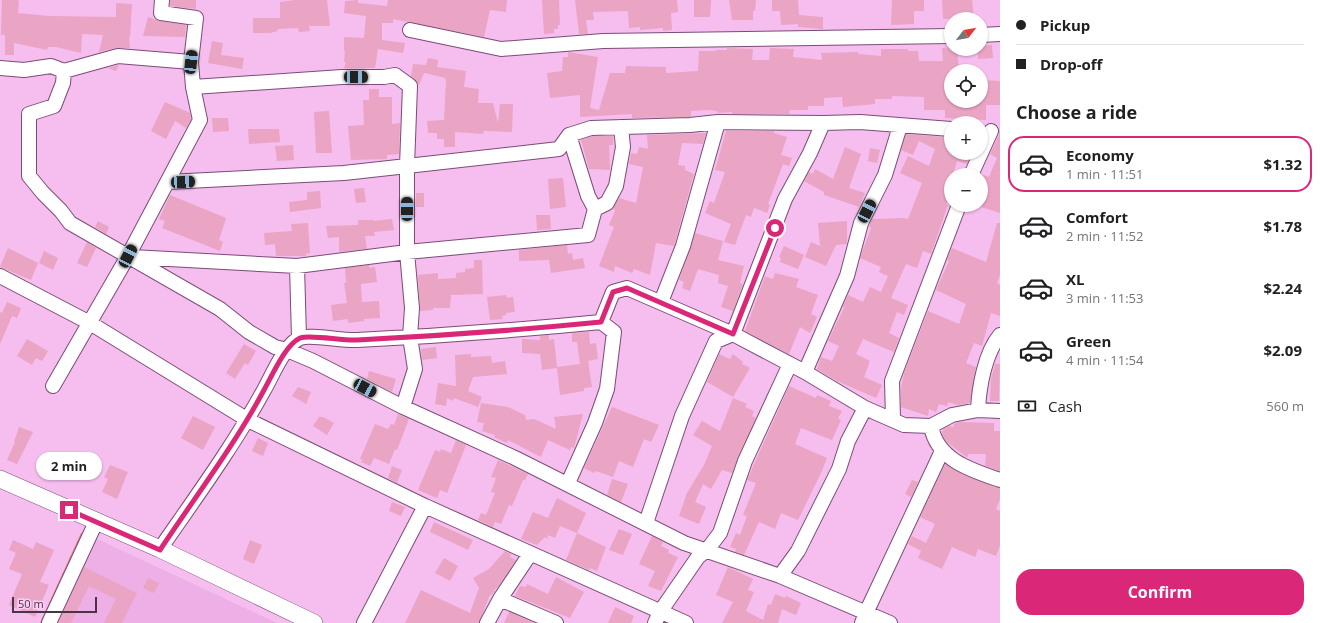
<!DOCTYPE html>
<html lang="en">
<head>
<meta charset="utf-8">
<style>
	body { margin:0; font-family:"Open Sans",sans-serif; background:#f6f6f6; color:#202124; height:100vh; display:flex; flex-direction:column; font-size:15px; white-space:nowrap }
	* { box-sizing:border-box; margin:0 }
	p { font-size:13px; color:#757577 }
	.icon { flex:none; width:22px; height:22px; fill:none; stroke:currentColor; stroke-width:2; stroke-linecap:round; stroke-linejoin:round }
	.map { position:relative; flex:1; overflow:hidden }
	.side { display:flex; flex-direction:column; background:#fff; width:320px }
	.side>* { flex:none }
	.top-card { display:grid; align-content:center; height:88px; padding:0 16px; background:#fff }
	.needle { width:26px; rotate:59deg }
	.controls { position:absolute; left:944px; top:12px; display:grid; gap:8px }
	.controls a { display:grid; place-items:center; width:44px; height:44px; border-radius:50%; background:#fff; box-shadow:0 1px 3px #0004; font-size:20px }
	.scale { position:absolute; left:12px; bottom:10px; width:85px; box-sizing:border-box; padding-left:4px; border:2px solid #4a3448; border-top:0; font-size:11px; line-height:14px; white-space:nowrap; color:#4a3448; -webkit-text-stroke:3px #fdcef7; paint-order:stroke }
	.end { position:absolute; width:18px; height:18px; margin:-9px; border:5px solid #db2777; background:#fff; box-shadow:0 0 0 2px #fff }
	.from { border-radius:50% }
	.bubble { position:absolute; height:28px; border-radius:14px; background:#fff; box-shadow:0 1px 3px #0004; font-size:13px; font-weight:700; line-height:28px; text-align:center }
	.car { position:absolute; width:12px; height:24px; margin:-12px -6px; border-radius:5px; box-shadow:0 0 3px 1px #0007; background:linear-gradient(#222 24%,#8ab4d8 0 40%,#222 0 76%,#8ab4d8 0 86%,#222 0) }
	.top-card b { display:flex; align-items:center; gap:14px; height:38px; font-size:15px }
	.top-card b+b { border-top:1px solid #e0e0e0 }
	.top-card i { width:10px; height:10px; background:#202124 }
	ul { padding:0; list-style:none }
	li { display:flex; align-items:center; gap:12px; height:56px; margin:0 8px 6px; padding:0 8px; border:2px solid transparent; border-radius:16px }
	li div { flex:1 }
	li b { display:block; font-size:15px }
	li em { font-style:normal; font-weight:700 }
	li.active { border-color:#db2777 }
	li>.icon { width:36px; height:36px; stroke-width:1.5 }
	h2 { padding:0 16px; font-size:18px; line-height:48px }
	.pay { display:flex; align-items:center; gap:10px; height:44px; padding:0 16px; font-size:15px }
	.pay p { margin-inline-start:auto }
	.primary-button { display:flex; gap:8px; margin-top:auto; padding:8px 16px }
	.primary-button a { flex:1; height:46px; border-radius:16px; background:#db2777; color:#fff; font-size:16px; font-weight:700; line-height:46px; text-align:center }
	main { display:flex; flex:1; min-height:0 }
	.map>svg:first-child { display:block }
</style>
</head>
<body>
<main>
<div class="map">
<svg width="1000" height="623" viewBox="0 0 1000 623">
	<defs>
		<pattern id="grass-dots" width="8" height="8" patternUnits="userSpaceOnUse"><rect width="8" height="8" fill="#ee7a68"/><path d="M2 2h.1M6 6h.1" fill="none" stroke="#c36558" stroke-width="1.8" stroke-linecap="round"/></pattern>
	</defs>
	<rect width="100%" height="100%" fill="#f6bdef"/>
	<path fill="#edafe6" d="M93,537L277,623H51Z"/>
	<path fill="url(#grass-dots)" d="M81,533L93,537L51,623H40Z"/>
	<path fill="#eaa4c4" d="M2,0H18L19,2L18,13L49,16L116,17V3L132,4L130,37H129L130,48H116L99,52L103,35L82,34L81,53L56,47H48L47,50L14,43V55H5V35H1Z
		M170,0H196V9L170,6Z
		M295,0H327L330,26H309L310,31L299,32L298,28L277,29L278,31L270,33H253V18H280V2Z
		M358,0V3L387,6L388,0H507L506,12L490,10L484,37L393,19V23H382V40L405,43L403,53L378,49L375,68H344L346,62H344L345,51H344V37L364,38L366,16L344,13L345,1Z
		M542,0H559L560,25H558V29H554V33L544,34Z
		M575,0H677L678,12L671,13L672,30L663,31V28L640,30V27L629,28L628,11L593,12L594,20H586L588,34H579Z
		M694,0H711L710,17H694Z
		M729,0H756L755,11H753V20H732Z
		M772,0H798L799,15L823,17V29L798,27V24L781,25L780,11H772Z
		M892,0H924V11H914V24L891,25Z
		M942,0H972L974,19H943Z
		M148,17L160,21L186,25L185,37L143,36Z
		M212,41L223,43L221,55L244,58L242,69L208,63Z
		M992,45L993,58L978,59V49H981V46Z
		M951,47V49H957L959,71H951V101H981V80L1000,81V105H986V120L945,118V110H924V97L892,96V99H875V104L843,107L842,97L824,98V106H808V110H790L789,114H732V112L718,113L717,111L709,110L691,111V116L689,117L632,118V114L580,117V95L550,98L547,73L562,71L563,57H568V52L598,57L590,108L599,110L610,73H625L626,66L666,67V73L698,71L699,51H716V50H727V48L753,49L752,60H769L770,48L794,49L793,57L822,60L821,53L858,52V54L881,56V49H908V51H918L919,61H943L942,48Z
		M428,58L438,60L437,67L466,71L464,87L479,89L478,103H493L498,123L500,104H513L512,132L484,131L483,134L455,132V147H444V139H437V133H428L427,121L444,120L446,81L445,78L417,71L424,73L419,85L411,76L413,64L426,65Z
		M119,65L116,71L108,68Z
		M369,89H379V97H392V124L400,123L399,154L387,155V159L351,160L348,126L364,125L363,100H369Z
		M165,102L190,113L191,119L186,128L175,121L166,139L151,131Z
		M329,111L332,153H316L314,112Z
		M212,118H228L229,131L213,132Z
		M1000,126V213L981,207V174L989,177L997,158L990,154L999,135Z
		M248,129H279L280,142L249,144Z
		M726,131H774V133L787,137L781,155L792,158L789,166L783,164L768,204L770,205L767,213L754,208L751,217L746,215L735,245L724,242L731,224L705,213L710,201L714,203L725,172L715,170Z
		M706,133L703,144L682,143L678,165L685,166V170L694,174L674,246L656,243L650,275L634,269L632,273L615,266L614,272L599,266L614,227L609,225L615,211L613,208L619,198L636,203L643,167L629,164L631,153L637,154L639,147L648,149L647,135Z
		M906,134L944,137L951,141V153H972L967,164L957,161L953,175H951L947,192L950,193L946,205H948L931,254L923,251L917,268L906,264L891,298L908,305L904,315L897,312L889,333L899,338L894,352L863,339L856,354L870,361L864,377L882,385L876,398L837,381L817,369L821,357L832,361L839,346L828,341L844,308L843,307L848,295L863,302L870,287L881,292L888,276L879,272L881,267L860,258L871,228L869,226L872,219L904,218L908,219L922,183L900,173L908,156L929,166L935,149L919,141L913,155L901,150Z
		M592,136H613V145H609L610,170L589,169L581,140Z
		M293,145L294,160L277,161L275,146Z
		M845,147L861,154L849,188L865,193L859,207L824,195V192L804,181L809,172L813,174L815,169L833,179Z
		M870,148L880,150L877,163L868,161Z
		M563,178L566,207L550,209L548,179Z
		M364,188L366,202L356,203L354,189Z
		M320,191L321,208L290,212L289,202L307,200V192Z
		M416,193H424V207H416Z
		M170,195L226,218L219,240L223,242L220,251L162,228L165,221L159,219Z
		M536,215H550L551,229L537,230Z
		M392,219L394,230L374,232L375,236H365L367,249L339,252V237L328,238L326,226L358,225V220H374V221Z
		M98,221L109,227L106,234L95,227Z
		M847,221V244L836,245L826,266L805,257L811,242L820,246L818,223Z
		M308,223L310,253L306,254V256H276L275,244L265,245L264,233L292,231L291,224Z
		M997,223H1000V275L997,283L1000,285V316L991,313L982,346L974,343L966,363L976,367L970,403L958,405L948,402L947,406L939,404L936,412L929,409L928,416L901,407V388L904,373L928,311L959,324L966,304L936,290L949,261L947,260L952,248L986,262Z
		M695,233L723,241L718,260L744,266L740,283L743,284L733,311L721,307L728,286L718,283L719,275L698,269L690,291L682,288L684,282L679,280Z
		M87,242L96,248L87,267L77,263Z
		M567,245L568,254L572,253L573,260L583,258L585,268L551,273L549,260L519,261V250Z
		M784,246L804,255L798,269L780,262L781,258L779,257Z
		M8,248L38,263L31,280L0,267Z
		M44,251L58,258L53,270L39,263Z
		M474,260H482L483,294L451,295L450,308H433V310L420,311L418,275L438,273V279L456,278V273L465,272V269L474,268Z
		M369,265L370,268L375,267L377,282L361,284L362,302L379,301L380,318L364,319V321L348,323V319L333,321L331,305L347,303L344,283H346L345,268Z
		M775,273L799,279L796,287L818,295L811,314L817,317L810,333L800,327L789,354L745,331L765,276L773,279Z
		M506,295L507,298L513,297L515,312L506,313V315L502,316L503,319L490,320L487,297Z
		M7,302L21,308L17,318L12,316L0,344V312L2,313Z
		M589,332L590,344L596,343L598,359L588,361L592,387L584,388V391L560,395L557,368L542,370L540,354L522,353V339L540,340V336L549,335V340L554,339L557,367L580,364L577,342H572V333Z
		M27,339L48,351L42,361L36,358L32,365L17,356Z
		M244,344L256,351L248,365L245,363L235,379L226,373Z
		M436,347L437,358L422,360L421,349Z
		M471,354V357L491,356L492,363L505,361L507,374L473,377L468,391L482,397L478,407L454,398L453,401L447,398L446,406L435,404L438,383L456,386L455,355Z
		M719,354L730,359L733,354L743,362L742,364L750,368L733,397L707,382Z
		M995,364H1000L999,401H990L991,379Z
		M369,371L396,379L392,392L367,379Z
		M789,386L816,398L817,395L831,401L829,406L842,411L838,418L841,420L832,440L801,428L795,444L827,458L821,473L798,520L781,513L775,529L759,522L744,555L735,552L736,549L730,547L736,533L740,535L747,516L743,515L756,483L747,480Z
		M298,387L311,392L306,404L292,396Z
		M733,398L747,404L745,407L754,411L752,416L756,418L732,473L722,470L711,489L703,484L695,502L706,507L699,524L679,516L687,493L704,465L712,446L693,435L702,421L720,431Z
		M481,403L508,407L525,415L526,420L534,419L556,429L554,417L583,414L574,448L571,447L570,450L548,440L541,457L508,440L507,443L494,437L495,435L482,431L484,423L477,422Z
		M612,407L659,425L651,442L644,439L633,467L619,461L613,477L596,471L594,473L584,468Z
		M398,414L409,419L397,450L395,449L389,464L374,458L370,466L361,462L363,460L360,459L375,424L388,429L391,424L394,425Z
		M193,416L215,427L203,450L181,438Z
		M319,417H323L334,423L327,435L313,426Z
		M959,422L994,423V431H1000V471L985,466L986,454H968V457L965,456L947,442L942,434L943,429L949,426L954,427V424Z
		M19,427L33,432L17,464L7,460L15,442H14Z
		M258,438L268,443L263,456L252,451Z
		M456,440L466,445L447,493L440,490L437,498L418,490L435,450L440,452L441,449L451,453Z
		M498,460L528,474L525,480H523L512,506L509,505L501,524L495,522L493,527L478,520L481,513L486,515L495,493L491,492L496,478L491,477Z
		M945,464L964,475L1000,488V499L996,509L1000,511V545L996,556L978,549L975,557L952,547L942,569L918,558L921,551L908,544L912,536L926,543L935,524L920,517Z
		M110,465L128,472L117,499L102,492L108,479L104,477Z
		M392,466L402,470L397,483L388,478Z
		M612,479L628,484L621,502L607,495Z
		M912,480L918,482L911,497L905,494Z
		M557,498L586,513L577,533L606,547L597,571L590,568L589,570L566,560L577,533L560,526L555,538L548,535L547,539L545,537L537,545L521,539L533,512L548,518Z
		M392,502L405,507L401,516L389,511Z
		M434,522L473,540L468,550L430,532Z
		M619,529L632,534L623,555L609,550Z
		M652,536L663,542L661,546L669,550L668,553L678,557L661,591L648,586L655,571L639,564Z
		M13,540L33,549L36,542L54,550L40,582L49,585L35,617L9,605L22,574L9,569L16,553L9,550Z
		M250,540L262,545L254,564L243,559Z
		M505,551L511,554L510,557L516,560L498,587L494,590L495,591L489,597L479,623H405L421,590L470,613L479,588L473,578L489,569Z
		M444,558L458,566L450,581L435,573Z
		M84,567L137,593L122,623H104L116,599L89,586L71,623H58Z
		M728,567L753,579L748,590L754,592L746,611L763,620L768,604L771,605L775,594L785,598L786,596L801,603L796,615L782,609L778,623H722L733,602L716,595Z
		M556,577L584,592L570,618L515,596L520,586L526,587L527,584L548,594Z
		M148,578L159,583L154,593L143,588Z
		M615,607L634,616L631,623H608Z
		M509,612L534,623H504Z"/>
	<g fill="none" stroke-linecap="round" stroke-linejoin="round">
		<defs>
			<path id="minor" d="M410,30L501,49L603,41L951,36
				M981,35L1000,34
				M0,68L24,70L51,66L64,71L118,56L191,62
				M64,71L63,83L54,106L29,114V176L43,193L61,211L70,223L220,309L249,332L275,347L287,350L313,361L403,407L515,458L684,543L780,576L798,551L839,469L848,441L865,408L904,425L931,426L952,415L978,410L1000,411
				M971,175L991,131
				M168,182L344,173L407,166L410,86L395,75L384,77H342L193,87
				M595,209L607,203L616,186L623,147L621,127
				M132,257L297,266L407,252L588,235L595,209L588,196L569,135L591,128L690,125L718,122L823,123
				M297,266L299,338
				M0,276L90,323L248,420L425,506L686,623
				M661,302L683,246L718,122
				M53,386L128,256L200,120L193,87L191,62L196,18L161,13L162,0
				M403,407L415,369L410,337L412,308L407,252V166L559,149L569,135
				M865,408L805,372L847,276L861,223L885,175L900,126
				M978,410C979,387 985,353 1000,335
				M893,419L892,381L959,205
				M931,426C937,460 971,470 1000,480
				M568,483L595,423L607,389L614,332L601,322L613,292L627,288L733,334L805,372
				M646,523L682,416L716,341L733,334L785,199L810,153L823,123L860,122L951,129
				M160,549C196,497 234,445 264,390C272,376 285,344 300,338C310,334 343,341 357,340C439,336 520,330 601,322
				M780,576L890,623
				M500,599L556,623
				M49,623L96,522
				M364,623L425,506
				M487,623L500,599L530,554
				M655,623L660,612L698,557L707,550L720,533L745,461L790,364
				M862,623L866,613L942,451"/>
			<path id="major" d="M0,479L160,549L314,623"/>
		</defs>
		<use href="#minor" stroke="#7c4b78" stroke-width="16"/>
		<use href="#major" stroke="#7c4b78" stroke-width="18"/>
		<use href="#minor" stroke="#fff" stroke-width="14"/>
		<use href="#major" stroke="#fff" stroke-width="17"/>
	</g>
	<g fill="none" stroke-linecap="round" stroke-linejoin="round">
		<path stroke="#db2777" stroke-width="5" d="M69,510L160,550C195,497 234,446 264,390C272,376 285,345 300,338C309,334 343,341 357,340C438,336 520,330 601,322L613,292L627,288L733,334L775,228"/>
	</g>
</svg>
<div class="controls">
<a><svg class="needle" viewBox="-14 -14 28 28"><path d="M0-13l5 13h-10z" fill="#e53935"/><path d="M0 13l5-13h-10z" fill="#757577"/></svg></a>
<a><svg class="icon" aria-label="locate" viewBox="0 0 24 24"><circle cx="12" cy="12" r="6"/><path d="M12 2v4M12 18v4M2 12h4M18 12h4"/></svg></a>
<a>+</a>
<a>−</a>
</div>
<div class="scale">50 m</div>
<i class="end from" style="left:775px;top:228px"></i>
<i class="end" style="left:69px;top:510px"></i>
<div class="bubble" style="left:36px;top:452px;width:66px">2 min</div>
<i class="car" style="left:191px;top:62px;rotate:6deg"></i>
<i class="car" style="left:356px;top:77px;rotate:91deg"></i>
<i class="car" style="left:183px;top:182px;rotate:87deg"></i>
<i class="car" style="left:407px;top:209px;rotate:0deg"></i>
<i class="car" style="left:867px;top:211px;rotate:27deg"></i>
<i class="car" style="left:128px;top:256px;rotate:27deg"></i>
<i class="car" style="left:365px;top:388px;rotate:118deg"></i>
</div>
<section class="side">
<div class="top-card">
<b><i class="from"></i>Pickup</b>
<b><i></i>Drop-off</b>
</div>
<h2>Choose a ride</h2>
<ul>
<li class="active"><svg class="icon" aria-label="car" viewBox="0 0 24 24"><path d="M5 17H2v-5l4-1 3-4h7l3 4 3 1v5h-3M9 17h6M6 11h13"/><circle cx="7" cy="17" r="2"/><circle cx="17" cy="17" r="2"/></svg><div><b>Economy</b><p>1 min · 11:51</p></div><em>$1.32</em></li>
<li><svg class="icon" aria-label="car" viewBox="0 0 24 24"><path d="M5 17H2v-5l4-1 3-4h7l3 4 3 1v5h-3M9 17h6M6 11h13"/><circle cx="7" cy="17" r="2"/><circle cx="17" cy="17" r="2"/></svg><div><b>Comfort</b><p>2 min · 11:52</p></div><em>$1.78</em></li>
<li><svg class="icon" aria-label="car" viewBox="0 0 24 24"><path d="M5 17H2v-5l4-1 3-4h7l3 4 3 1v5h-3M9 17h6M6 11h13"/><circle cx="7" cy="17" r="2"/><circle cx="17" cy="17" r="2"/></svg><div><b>XL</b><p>3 min · 11:53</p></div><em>$2.24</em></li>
<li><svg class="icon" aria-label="car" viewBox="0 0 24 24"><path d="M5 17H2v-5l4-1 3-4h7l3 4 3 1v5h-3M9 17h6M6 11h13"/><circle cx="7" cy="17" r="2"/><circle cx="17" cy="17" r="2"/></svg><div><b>Green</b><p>4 min · 11:54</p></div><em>$2.09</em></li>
</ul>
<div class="pay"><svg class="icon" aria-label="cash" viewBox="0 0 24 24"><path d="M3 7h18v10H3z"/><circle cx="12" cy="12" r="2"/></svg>Cash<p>560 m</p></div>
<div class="primary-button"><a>Confirm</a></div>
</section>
</main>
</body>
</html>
